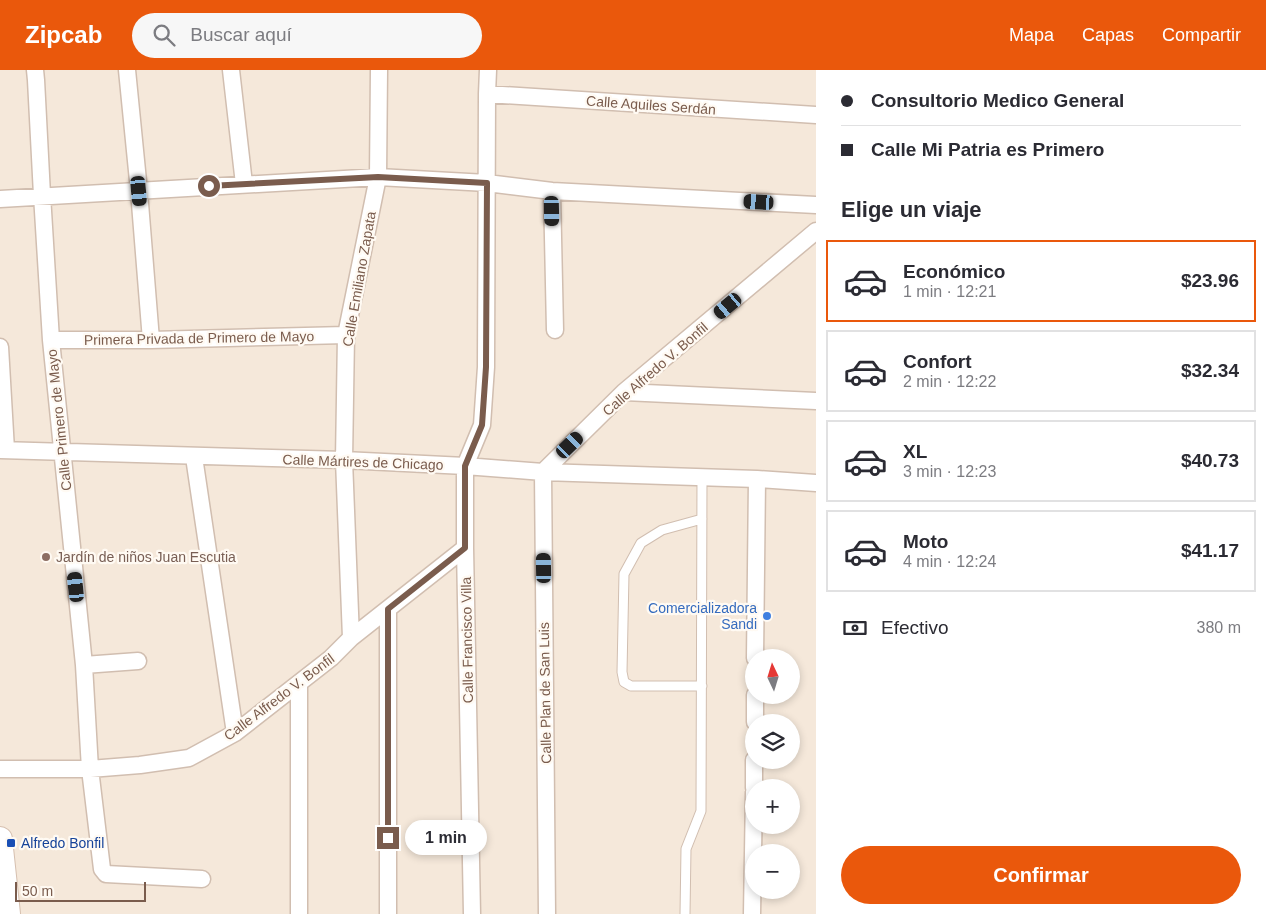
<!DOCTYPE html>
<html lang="es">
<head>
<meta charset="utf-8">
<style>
	body { margin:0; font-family:Helvetica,sans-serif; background:#f7f7f7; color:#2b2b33; height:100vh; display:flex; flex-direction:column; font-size:19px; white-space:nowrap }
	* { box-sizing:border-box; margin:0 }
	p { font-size:16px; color:#7c7c81 }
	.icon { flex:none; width:28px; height:28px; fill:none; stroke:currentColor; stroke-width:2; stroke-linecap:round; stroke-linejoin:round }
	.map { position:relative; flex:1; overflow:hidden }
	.panel { display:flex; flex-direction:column; background:#fff; width:450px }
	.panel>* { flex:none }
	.hud { display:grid; align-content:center; height:110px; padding:0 25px; background:#fff }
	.needle { width:32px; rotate:356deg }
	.controls { position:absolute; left:745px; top:579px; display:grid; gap:10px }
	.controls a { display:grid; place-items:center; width:55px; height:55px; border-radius:50%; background:#fff; box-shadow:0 2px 8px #0003; font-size:25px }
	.scale { position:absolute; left:15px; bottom:12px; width:131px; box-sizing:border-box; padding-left:5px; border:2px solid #7a5c4d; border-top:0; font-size:14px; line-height:18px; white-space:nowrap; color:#7a5c4d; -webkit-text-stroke:4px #fffaf3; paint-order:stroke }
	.end { position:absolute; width:22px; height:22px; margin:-11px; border:6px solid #7a5c4d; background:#fff; box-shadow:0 0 0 2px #fff }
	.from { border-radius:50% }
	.bubble { position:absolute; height:35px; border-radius:18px; background:#fff; box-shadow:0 2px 8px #0003; font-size:16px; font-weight:800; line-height:35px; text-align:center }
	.car { position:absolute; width:15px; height:30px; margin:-15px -8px; border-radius:6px; box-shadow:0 0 4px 1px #0007; background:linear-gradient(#222 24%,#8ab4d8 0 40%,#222 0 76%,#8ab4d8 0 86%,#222 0) }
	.hud b { display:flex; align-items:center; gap:18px; height:48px; font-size:19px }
	.hud b+b { border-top:1px solid #e1e1e2 }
	.hud i { width:12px; height:12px; background:#2b2b33 }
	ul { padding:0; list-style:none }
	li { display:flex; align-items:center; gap:15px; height:82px; margin:0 10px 8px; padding:0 15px; border:2px solid #e1e1e2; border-radius:0px }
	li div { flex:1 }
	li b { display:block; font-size:19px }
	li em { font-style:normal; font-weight:800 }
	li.on { border-color:#ea580c }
	li>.icon { width:45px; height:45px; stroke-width:1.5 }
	h2 { padding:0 25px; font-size:22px; line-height:60px }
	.pay { display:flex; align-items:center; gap:12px; height:55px; padding:0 25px; font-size:19px }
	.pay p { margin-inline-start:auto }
	.button { display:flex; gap:10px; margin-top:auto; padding:10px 25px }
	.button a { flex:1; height:58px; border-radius:30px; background:#ea580c; color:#fff; font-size:20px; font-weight:800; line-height:58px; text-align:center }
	header { display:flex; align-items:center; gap:30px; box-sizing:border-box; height:70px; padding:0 25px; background:#ea580c; color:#fff }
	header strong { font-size:24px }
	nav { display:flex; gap:28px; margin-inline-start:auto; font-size:18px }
	.search { width:350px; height:45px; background:#f7f7f7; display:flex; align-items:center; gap:12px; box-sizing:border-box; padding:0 18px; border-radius:28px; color:#7c7c81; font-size:19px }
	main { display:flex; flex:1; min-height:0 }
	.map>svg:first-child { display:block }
</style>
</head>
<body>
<header>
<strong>Zipcab</strong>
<div class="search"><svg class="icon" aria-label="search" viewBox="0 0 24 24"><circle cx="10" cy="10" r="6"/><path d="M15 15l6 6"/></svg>Buscar aquí</div>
<nav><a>Mapa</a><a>Capas</a><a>Compartir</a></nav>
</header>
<main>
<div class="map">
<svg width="816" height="844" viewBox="0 0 816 844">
	<rect width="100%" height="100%" fill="#fdf6ec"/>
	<path fill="#f5e8da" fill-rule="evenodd" d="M0,0H816V844H18L0,795ZM754,588H791V625H754ZM754,652H791V690H754ZM754,718H791V755H754ZM754,782H791V820H754Z"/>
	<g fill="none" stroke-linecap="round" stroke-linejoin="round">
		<defs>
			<path id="lane" d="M702,616H631L624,612L622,602L624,504L641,473L662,460L702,449
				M685,844L686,779L701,741L702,407"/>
			<path id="street" d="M35,0L36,10L42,125L51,270L84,595L90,699L102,799L106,804L202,809
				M127,0L139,121L151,270
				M231,0L244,114
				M487,24L816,45
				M552,121L555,260
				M0,129L378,107L487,113L552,121L816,135
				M51,270H151L346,265
				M0,277L6,380
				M624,322L816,331
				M0,380L344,390L465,396L543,402L757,409L816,413
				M194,387L235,663
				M351,568L344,390L346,265L378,107L379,0
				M755,588L757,409
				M84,595L138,591
				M755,652V625
				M0,699H90L140,695L189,688L235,663L331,588L351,568L465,478
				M754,718V690
				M299,844V614
				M388,844V539
				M472,844L465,478V396L482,355L486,297L487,24L488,0
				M547,844L543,402L624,322L816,161
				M752,844L754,722"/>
			<path id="secondary" d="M0,769L8,844"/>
		</defs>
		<use href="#lane" stroke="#d1beb0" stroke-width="11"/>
		<use href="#street" stroke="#d1beb0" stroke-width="19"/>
		<use href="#secondary" stroke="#d6c0b0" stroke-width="26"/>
		<use href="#lane" stroke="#fff" stroke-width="9"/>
		<use href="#street" stroke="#fff" stroke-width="16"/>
		<use href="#secondary" stroke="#fff" stroke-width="24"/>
	</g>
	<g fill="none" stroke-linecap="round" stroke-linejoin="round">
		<path stroke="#7a5c4d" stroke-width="6" d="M209,116L378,107L487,113L486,297L482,355L465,396V478L388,539V768"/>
	</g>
	<circle fill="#8d6e63" stroke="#fffaf3" stroke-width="2" cx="46" cy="487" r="5"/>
	<circle fill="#3f7fe0" stroke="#fffaf3" stroke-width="2" cx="767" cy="546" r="5"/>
	<rect fill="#1a4fb4" stroke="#fffaf3" stroke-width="2" x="6" y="768" width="10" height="10" rx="2.5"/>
	<g text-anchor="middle" stroke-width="4.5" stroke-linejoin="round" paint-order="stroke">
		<g font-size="14" fill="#7a5c4d" stroke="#fffaf3">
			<text transform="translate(651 35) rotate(4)" y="5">Calle Aquiles Serdán</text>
			<text transform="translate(359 209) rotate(-80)" y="5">Calle Emiliano Zapata</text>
			<text transform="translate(199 268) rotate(-1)" y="5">Primera Privada de Primero de Mayo</text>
			<text transform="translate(655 299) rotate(-41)" y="5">Calle Alfredo V. Bonfil</text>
			<text transform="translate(59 350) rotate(-96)" y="5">Calle Primero de Mayo</text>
			<text transform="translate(363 392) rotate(2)" y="5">Calle Mártires de Chicago</text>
			<text transform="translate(467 570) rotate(-91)" y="5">Calle Francisco Villa</text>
			<text transform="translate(545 623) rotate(-91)" y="5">Calle Plan de San Luis</text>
			<text transform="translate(279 627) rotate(-37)" y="5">Calle Alfredo V. Bonfil</text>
		</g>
		<g font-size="14" fill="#785e54" stroke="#fffaf3" text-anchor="start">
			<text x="56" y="492">Jardín de niños Juan Escutia</text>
		</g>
		<g font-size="14" fill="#366cbe" stroke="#fffaf3" text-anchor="end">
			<text x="757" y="543">Comercializadora<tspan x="757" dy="16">Sandi</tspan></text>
		</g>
		<g font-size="14" fill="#164399" stroke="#fffaf3" text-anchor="start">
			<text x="21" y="778">Alfredo Bonfil</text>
		</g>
	</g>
</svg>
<div class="controls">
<a><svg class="needle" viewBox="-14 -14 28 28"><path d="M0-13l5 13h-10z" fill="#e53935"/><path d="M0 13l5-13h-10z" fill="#7c7c81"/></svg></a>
<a><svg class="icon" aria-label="layers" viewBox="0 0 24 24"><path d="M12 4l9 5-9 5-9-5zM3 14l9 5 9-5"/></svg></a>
<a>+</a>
<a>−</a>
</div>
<div class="scale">50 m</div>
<i class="end from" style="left:209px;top:116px"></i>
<i class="end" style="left:388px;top:768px"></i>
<div class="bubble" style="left:405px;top:750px;width:82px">1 min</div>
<i class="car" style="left:139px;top:121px;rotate:175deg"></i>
<i class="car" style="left:759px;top:132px;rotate:273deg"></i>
<i class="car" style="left:552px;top:141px;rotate:179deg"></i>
<i class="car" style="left:728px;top:236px;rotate:230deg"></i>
<i class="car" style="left:570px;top:375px;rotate:46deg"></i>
<i class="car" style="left:544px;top:498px;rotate:359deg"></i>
<i class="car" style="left:76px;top:517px;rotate:354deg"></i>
</div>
<section class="panel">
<div class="hud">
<b><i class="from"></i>Consultorio Medico General</b>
<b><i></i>Calle Mi Patria es Primero</b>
</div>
<h2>Elige un viaje</h2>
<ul>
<li class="on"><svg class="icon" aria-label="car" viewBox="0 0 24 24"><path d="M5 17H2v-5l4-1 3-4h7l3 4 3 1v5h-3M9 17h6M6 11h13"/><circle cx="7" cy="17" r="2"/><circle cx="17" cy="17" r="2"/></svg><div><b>Económico</b><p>1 min · 12:21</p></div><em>$23.96</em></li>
<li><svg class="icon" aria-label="car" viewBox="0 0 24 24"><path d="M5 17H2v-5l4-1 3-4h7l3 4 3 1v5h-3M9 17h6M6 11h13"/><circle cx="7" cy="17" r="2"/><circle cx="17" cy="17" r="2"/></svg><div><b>Confort</b><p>2 min · 12:22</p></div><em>$32.34</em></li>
<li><svg class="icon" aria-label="car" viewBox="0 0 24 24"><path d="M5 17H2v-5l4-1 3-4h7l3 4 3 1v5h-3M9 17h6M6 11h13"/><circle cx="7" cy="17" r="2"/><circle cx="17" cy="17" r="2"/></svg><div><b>XL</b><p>3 min · 12:23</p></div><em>$40.73</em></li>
<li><svg class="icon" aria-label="car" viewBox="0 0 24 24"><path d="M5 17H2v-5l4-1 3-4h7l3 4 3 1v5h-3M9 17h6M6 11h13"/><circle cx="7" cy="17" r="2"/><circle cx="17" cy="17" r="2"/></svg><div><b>Moto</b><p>4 min · 12:24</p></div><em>$41.17</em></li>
</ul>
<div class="pay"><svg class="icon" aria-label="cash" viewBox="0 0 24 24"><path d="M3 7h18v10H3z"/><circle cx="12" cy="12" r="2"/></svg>Efectivo<p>380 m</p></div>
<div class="button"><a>Confirmar</a></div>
</section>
</main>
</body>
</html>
